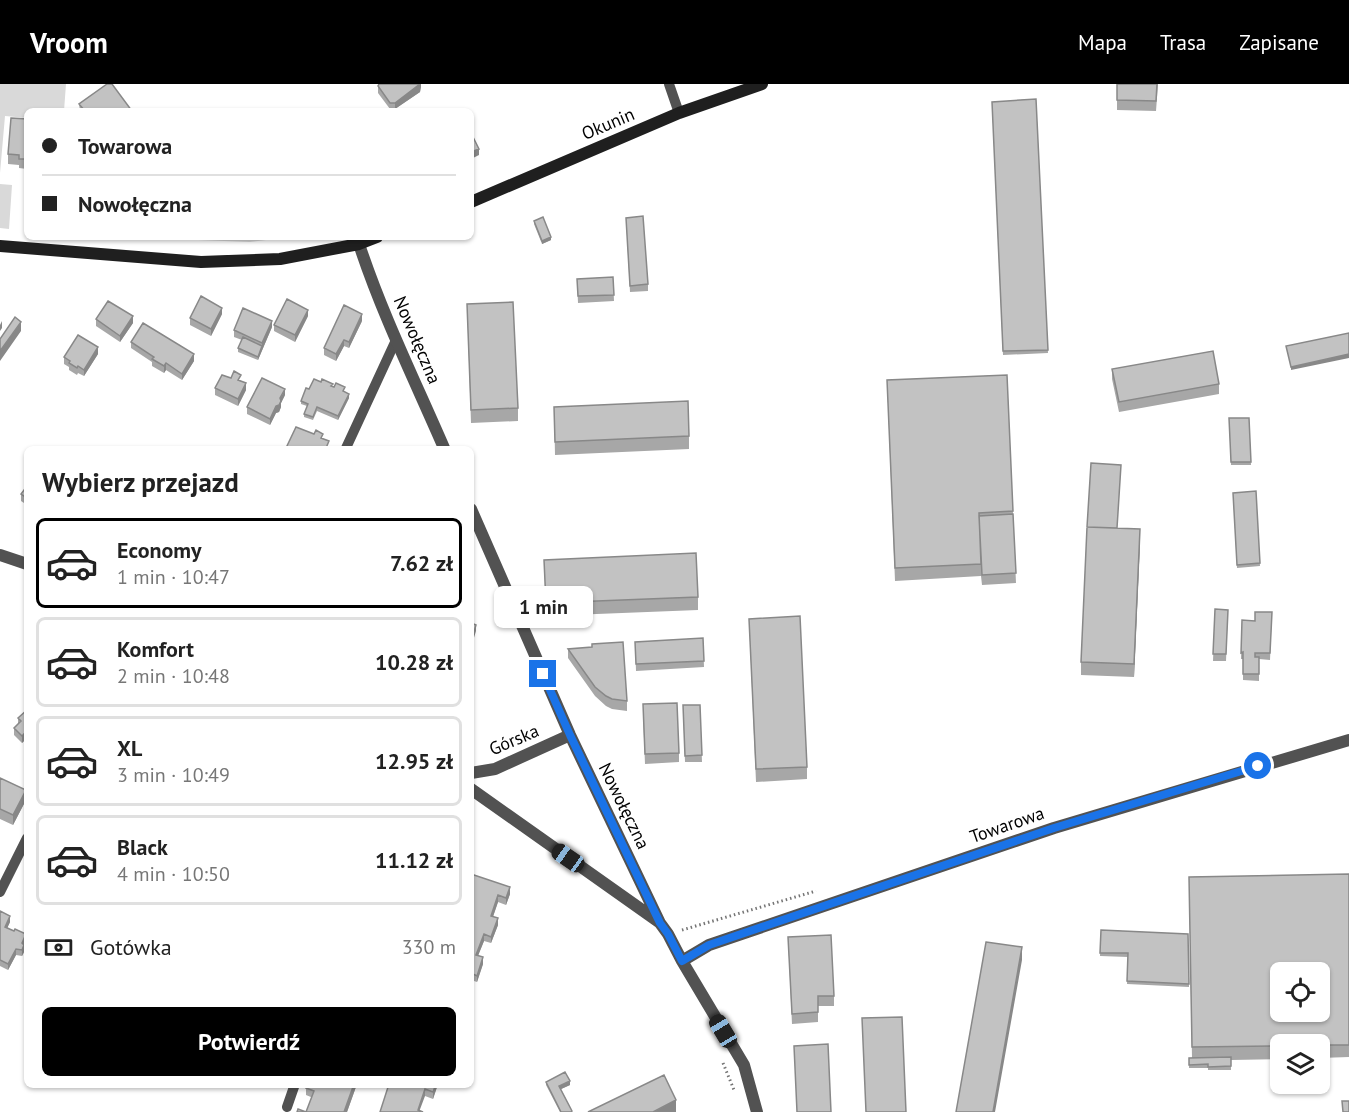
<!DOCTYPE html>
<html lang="pl">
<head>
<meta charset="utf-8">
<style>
	body { margin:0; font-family:"PT Sans",sans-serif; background:#f6f6f6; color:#222; height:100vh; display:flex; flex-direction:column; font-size:22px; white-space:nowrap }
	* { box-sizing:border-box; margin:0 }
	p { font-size:20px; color:#767676 }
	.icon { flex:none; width:33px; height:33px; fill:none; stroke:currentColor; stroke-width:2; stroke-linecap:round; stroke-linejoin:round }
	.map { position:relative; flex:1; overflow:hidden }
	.panel { position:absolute; left:24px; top:362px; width:450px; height:642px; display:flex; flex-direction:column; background:#fff; border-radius:9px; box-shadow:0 2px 4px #0004 }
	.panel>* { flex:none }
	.guide { position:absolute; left:24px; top:24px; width:450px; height:132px; border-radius:9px; box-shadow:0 2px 4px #0004; display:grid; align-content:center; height:132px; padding:0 18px; background:#fff }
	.fabs { position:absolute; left:1270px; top:878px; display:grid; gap:12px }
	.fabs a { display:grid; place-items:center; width:60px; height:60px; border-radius:9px; background:#fff; box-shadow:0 2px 4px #0004; font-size:30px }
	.end { position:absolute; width:27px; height:27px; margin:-14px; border:8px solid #1a73e8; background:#fff; box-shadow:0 0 0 3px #fff }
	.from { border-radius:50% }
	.bubble { position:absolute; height:42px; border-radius:9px; background:#fff; box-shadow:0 2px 4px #0004; font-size:20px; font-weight:600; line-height:42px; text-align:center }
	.car { position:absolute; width:18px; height:36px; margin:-18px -9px; border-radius:8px; box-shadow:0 0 4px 2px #0007; background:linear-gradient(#222 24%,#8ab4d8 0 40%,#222 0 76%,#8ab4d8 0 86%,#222 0) }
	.guide b { display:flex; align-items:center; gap:21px; height:57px; font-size:22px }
	.guide b+b { border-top:2px solid #e0e0e0 }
	.guide i { width:15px; height:15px; background:#222 }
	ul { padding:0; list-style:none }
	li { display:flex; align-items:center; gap:18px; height:90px; margin:0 12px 9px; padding:0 6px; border:3px solid #e0e0e0; border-radius:9px }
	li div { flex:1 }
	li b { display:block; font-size:22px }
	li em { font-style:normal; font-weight:600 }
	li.selected { border-color:#000 }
	li>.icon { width:54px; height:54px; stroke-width:1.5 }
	h2 { padding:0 18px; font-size:27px; line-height:72px }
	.pay { display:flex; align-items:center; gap:15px; height:66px; padding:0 18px; font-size:22px }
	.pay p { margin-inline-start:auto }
	.button { display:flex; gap:12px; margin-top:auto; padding:12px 18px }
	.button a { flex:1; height:69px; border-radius:9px; background:#000; color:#fff; font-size:24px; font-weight:600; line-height:69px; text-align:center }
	header { display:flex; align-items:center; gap:36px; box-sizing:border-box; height:84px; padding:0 30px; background:#000; color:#fff }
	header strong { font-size:28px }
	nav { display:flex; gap:33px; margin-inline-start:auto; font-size:21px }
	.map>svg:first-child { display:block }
</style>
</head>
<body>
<header>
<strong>Vroom</strong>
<nav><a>Mapa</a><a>Trasa</a><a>Zapisane</a></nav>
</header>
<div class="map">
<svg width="1349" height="1028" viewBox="0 0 1349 1028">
	<rect width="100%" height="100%" fill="#fff"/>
	<path fill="#d9d9d9" d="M0,0H66L64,27H27V34L5,32L0,89Z
		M0,100L12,101L9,145L0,144Z
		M154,153H290L250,158L198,156Z"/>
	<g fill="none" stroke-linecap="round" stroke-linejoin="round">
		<path stroke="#747474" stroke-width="3" stroke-dasharray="1.5 3" stroke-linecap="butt" d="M682,846L816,807
			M723,979L734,1006"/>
		<path stroke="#525252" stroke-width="10" d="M669,0L679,29
			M346,364L396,256
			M0,808L27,754
			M287,1023L295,1000"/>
		<path stroke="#525252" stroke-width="12" d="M359,160C382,230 415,297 444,364
			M471,425L570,651L660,839L668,850L682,877L744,981L757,1028
			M0,471L27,480
			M471,689L495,685L570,651
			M471,705L659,838
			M682,877L709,861L1054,744L1349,656"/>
		<path stroke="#1f1f1f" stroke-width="12" d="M471,118L679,29L762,0
			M0,162L201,178L280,175L359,160L377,153"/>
	</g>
	<path fill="#a7a7a7" d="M421,0L420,8L395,25H390L378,9V2Z
		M1117,0H1158L1156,27L1117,26Z
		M1036,15L1048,269L1003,271L992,18Z
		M79,20L132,27H80Z
		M27,35V85L19,84V81L8,80V70Z
		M626,134L648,200V207L630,208Z
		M534,137L551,156L542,160L534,140Z
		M613,193L614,217L578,219L577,195Z
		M467,220L518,324V337L471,339Z
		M222,230L211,252L190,241V234Z
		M308,232L295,258L274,247V241Z
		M96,235L133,239L120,258L96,242Z
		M362,237L349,264L344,262L336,277L324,271V264Z
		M272,243L258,276L238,268V264L242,256L234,253V246Z
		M131,258L194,277L182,296L166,286L164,289L152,282V278L131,264Z
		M98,270L84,292L78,289L77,291L69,286V283L64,280V273Z
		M1112,285L1219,300V310L1119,328L1112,295Z
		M1007,291L1016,499L982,501L981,492L895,497L887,296Z
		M231,294L241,297L246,306L238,322L215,311V304Z
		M333,303L345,307L344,308L349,314L338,336L317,327L313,336L304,333V330L307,322L301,320V317L309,305Z
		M285,311L281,319V323L279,328L276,329L270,341L247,330V323Z
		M554,323L689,352V365L555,371Z
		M1229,334H1249L1251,381H1231Z
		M27,402V421L21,417V410Z
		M1256,407L1260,482L1237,484L1233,409Z
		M1117,444L1140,458L1134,593L1081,591V578Z
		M544,476L698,513V526L546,532Z
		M1215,525L1228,526L1226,577H1213Z
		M1272,528L1270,576L1259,575V597L1243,596V575H1241L1242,536L1255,537Z
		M749,535L807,683V695L756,698Z
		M703,554L704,583L636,587L635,558Z
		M568,565L627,617V627L612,625L606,622L595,612L568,574Z
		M683,621H700L702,678H685Z
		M27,626V660L24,657L22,659L14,651V644L18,640V634Z
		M643,630L679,669V678L645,680Z
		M0,694L26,716L13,741L0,735Z
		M471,790L510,810L506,821L498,818L493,833L498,841L491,859L484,857L478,871L483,880L477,898L471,896Z
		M1349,790V973L1320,974V960H1281V975L1231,976V986H1208V984H1189V974H1192L1189,793Z
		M0,827L10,838L7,844L26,857L24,862V868L22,872L16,871L8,886L0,882Z
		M1101,846L1188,850L1189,903L1127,900L1128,873L1100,872Z
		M788,853L834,912V922H818V938L792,940Z
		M546,998L570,1001L561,1005L572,1028H560L546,1001Z
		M308,1000H357L347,1028L306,1011V1004Z
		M389,1000H438L433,1015L425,1012L380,1028Z"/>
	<path fill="#888" d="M420,0H421V3L420,8L395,25V19Z
		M479,65V71L471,75V68Z
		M551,153V156L542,160V157Z
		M222,224V230L211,252V245Z
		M308,226V232L295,258V251Z
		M362,230V237L349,264V258Z
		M133,232V239L120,258V252Z
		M2,237V244L0,247V241Z
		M272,237V243L258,276V273L262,262V259Z
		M21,238V247L0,277V267Z
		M344,256V262L336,277V270Z
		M98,263V270L84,292V286Z
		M194,270V277L182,296V290Z
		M1349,270V274L1291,286V283Z
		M166,279V286L164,289V282Z
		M246,299V306L238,322V315Z
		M285,305V311L281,319V323L279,328L276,329L270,341V335Z
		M349,310V314L338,336V332Z
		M1140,445V458L1134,593V580Z
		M476,541V547L471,564V558Z
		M24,650V657L22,659V652Z
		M26,706V716L13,741V731Z
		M510,803V810L506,821V814Z
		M498,811V818L491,838V832Z
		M10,832V838L5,849V843Z
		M498,834V841L491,859V853Z
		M26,850V857L24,862V868L22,872V859Z
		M484,850V857L476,877V871Z
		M1022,863V876L995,1028H993Z
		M16,865V871L8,886V880Z
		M483,873V880L477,898V892Z
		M570,997V1001L559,1006V1002Z
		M354,1000H357L347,1028H344Z
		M436,1000H438L433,1015V1008Z
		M425,1005V1012L419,1028L418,1026Z
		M676,1016V1028H653Z"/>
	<path fill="#c2c2c2" stroke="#888" stroke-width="1.5" fill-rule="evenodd" d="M107,0H112L132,27H85L79,20Z
		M379,0H420L395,19H390L378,2Z
		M1117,0H1157L1156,17L1117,16Z
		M1036,15L1048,266L1003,267L992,18Z
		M11,34L27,35V75H19V71L8,70Z
		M471,49L479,65L471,68Z
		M643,132L648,200L630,202L626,134Z
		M543,133L551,153L542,157L534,137Z
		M613,193L614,211L578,212L577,195Z
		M201,212L222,224L211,245L190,234Z
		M287,215L308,226L295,251L274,241Z
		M108,217L133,232L120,252L96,235Z
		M513,218L518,324L471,326L467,220Z
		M344,221L362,230L349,258L344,256L336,270L324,264Z
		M243,224L272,237L262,259L234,246Z
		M15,233L21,238L0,267V255Z
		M143,239L194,270L182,290L166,279L164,282L152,275L154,273L131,258Z
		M1349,249V270L1291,283L1286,262Z
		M78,251L98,263L84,286L78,282L77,284L69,279L70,277L64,273Z
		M243,253L262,262L258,273L238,264Z
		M1213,267L1219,300L1119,318L1112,285Z
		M234,287L241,291L238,296L246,299L238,315L215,304L222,291L231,294Z
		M1007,291L1013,427L979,429L981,480L895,484L887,296Z
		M262,294L285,305L280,314L281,317L279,321L276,322L270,335L247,323Z
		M314,295L321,298L322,295L333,300L331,302L334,303L336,299L345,303L343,307L349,310L338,332L317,323L313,333L304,330L308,320L301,317L306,304L309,305Z
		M688,317L689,352L555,358L554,323Z
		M1229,334H1249L1251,378H1231Z
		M296,343L314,350L316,346L323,350L321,354L329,357L326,364H286Z
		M1091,379L1121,381L1117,444L1087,443Z
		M27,402V414L21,410Z
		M1256,407L1260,479L1237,481L1233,409Z
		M1013,430L1016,489L982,491L979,432Z
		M1087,443L1140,445L1134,580L1081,578Z
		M696,469L698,513L546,519L544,476Z
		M1215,525L1228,526L1226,570H1213Z
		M1255,528H1272L1270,569H1255V573H1259V590H1243V568L1241,569L1242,536L1255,537Z
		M800,532L807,683L756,685L749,535Z
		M471,539L476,541L471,558Z
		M703,554L704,577L636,580L635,558Z
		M623,558L627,617L612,615L606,612L595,603L568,565L592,563V560Z
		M677,619L679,669L645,670L643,620Z
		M683,621H700L702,671L685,672Z
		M27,626V654L24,650L22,652L14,644L21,637L18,634Z
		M0,694L26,706L13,731L0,725Z
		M471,790L510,803L506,814L498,811L491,832L498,834L491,853L484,850L476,871L483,873L477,892L471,889Z
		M1349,790V961H1320V960H1281V962L1192,963L1189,793ZM1281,888H1320V927H1281Z
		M0,827L10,832L5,843L14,847L15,845L26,850L22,859L24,861L22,866L16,865L8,880L0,876Z
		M1101,846L1188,850L1189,900L1127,897L1128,869H1100Z
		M831,851L834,912H818V928L792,930L788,853Z
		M986,858L1022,863L993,1028H956Z
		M902,933L906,1028H866L862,934Z
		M828,960L831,1028H797L794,962Z
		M1231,973V982L1208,983V980L1189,981V974Z
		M565,988L570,997L559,1002L572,1027L571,1028H561L546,998Z
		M664,991L676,1016L653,1028H588Z
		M308,1000H354L344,1028H306L314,1007L306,1004Z
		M389,1000H436L433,1008L425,1005L418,1026L423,1028H380Z
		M1342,1017H1349V1028H1343Z
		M298,1025L306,1028H297Z"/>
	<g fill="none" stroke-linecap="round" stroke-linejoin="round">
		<path stroke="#1a73e8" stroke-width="8" d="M543,590L570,651L660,839L668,850L682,877L709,861L1054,744L1258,682"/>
	</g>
	<g text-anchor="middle" stroke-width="4.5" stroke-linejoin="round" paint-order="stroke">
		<g font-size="18" fill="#000" stroke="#fff">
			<text transform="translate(608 40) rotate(-23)" y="6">Okunin</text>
			<text transform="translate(417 256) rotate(67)" y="6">Nowołęczna</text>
			<text transform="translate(514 656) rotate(-23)" y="6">Górska</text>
			<text transform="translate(624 722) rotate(64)" y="6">Nowołęczna</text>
			<text transform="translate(1007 741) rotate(-19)" y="6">Towarowa</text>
		</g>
	</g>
</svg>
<div class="fabs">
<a><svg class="icon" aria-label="locate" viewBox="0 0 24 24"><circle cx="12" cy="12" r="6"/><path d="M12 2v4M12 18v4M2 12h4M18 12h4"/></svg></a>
<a><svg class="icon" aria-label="layers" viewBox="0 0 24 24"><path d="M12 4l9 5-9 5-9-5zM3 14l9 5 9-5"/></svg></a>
</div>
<i class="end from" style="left:1258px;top:682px"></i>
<i class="end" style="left:543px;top:590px"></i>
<div class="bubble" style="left:494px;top:502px;width:99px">1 min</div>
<i class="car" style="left:568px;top:774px;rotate:305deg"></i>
<i class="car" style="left:723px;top:947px;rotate:329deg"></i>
<div class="guide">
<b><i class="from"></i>Towarowa</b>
<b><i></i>Nowołęczna</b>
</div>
<section class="panel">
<h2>Wybierz przejazd</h2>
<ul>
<li class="selected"><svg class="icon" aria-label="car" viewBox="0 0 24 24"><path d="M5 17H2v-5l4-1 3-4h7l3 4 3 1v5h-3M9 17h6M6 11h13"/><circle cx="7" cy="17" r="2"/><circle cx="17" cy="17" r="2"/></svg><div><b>Economy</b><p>1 min · 10:47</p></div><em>7.62 zł</em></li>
<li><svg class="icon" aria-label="car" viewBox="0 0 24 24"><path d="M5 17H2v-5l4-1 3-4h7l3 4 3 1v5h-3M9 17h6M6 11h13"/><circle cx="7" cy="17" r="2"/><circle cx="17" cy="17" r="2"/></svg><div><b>Komfort</b><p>2 min · 10:48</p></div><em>10.28 zł</em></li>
<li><svg class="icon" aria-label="car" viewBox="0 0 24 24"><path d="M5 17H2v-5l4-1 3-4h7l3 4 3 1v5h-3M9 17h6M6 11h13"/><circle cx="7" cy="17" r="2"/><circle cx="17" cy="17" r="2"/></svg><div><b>XL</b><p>3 min · 10:49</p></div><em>12.95 zł</em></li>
<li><svg class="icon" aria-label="car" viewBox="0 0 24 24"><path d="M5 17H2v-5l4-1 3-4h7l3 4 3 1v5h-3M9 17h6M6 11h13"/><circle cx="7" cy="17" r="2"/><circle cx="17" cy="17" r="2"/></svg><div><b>Black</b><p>4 min · 10:50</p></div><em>11.12 zł</em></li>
</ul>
<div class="pay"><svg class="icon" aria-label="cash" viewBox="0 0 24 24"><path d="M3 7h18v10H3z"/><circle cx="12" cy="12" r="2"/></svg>Gotówka<p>330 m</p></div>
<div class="button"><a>Potwierdź</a></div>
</section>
</div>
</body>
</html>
